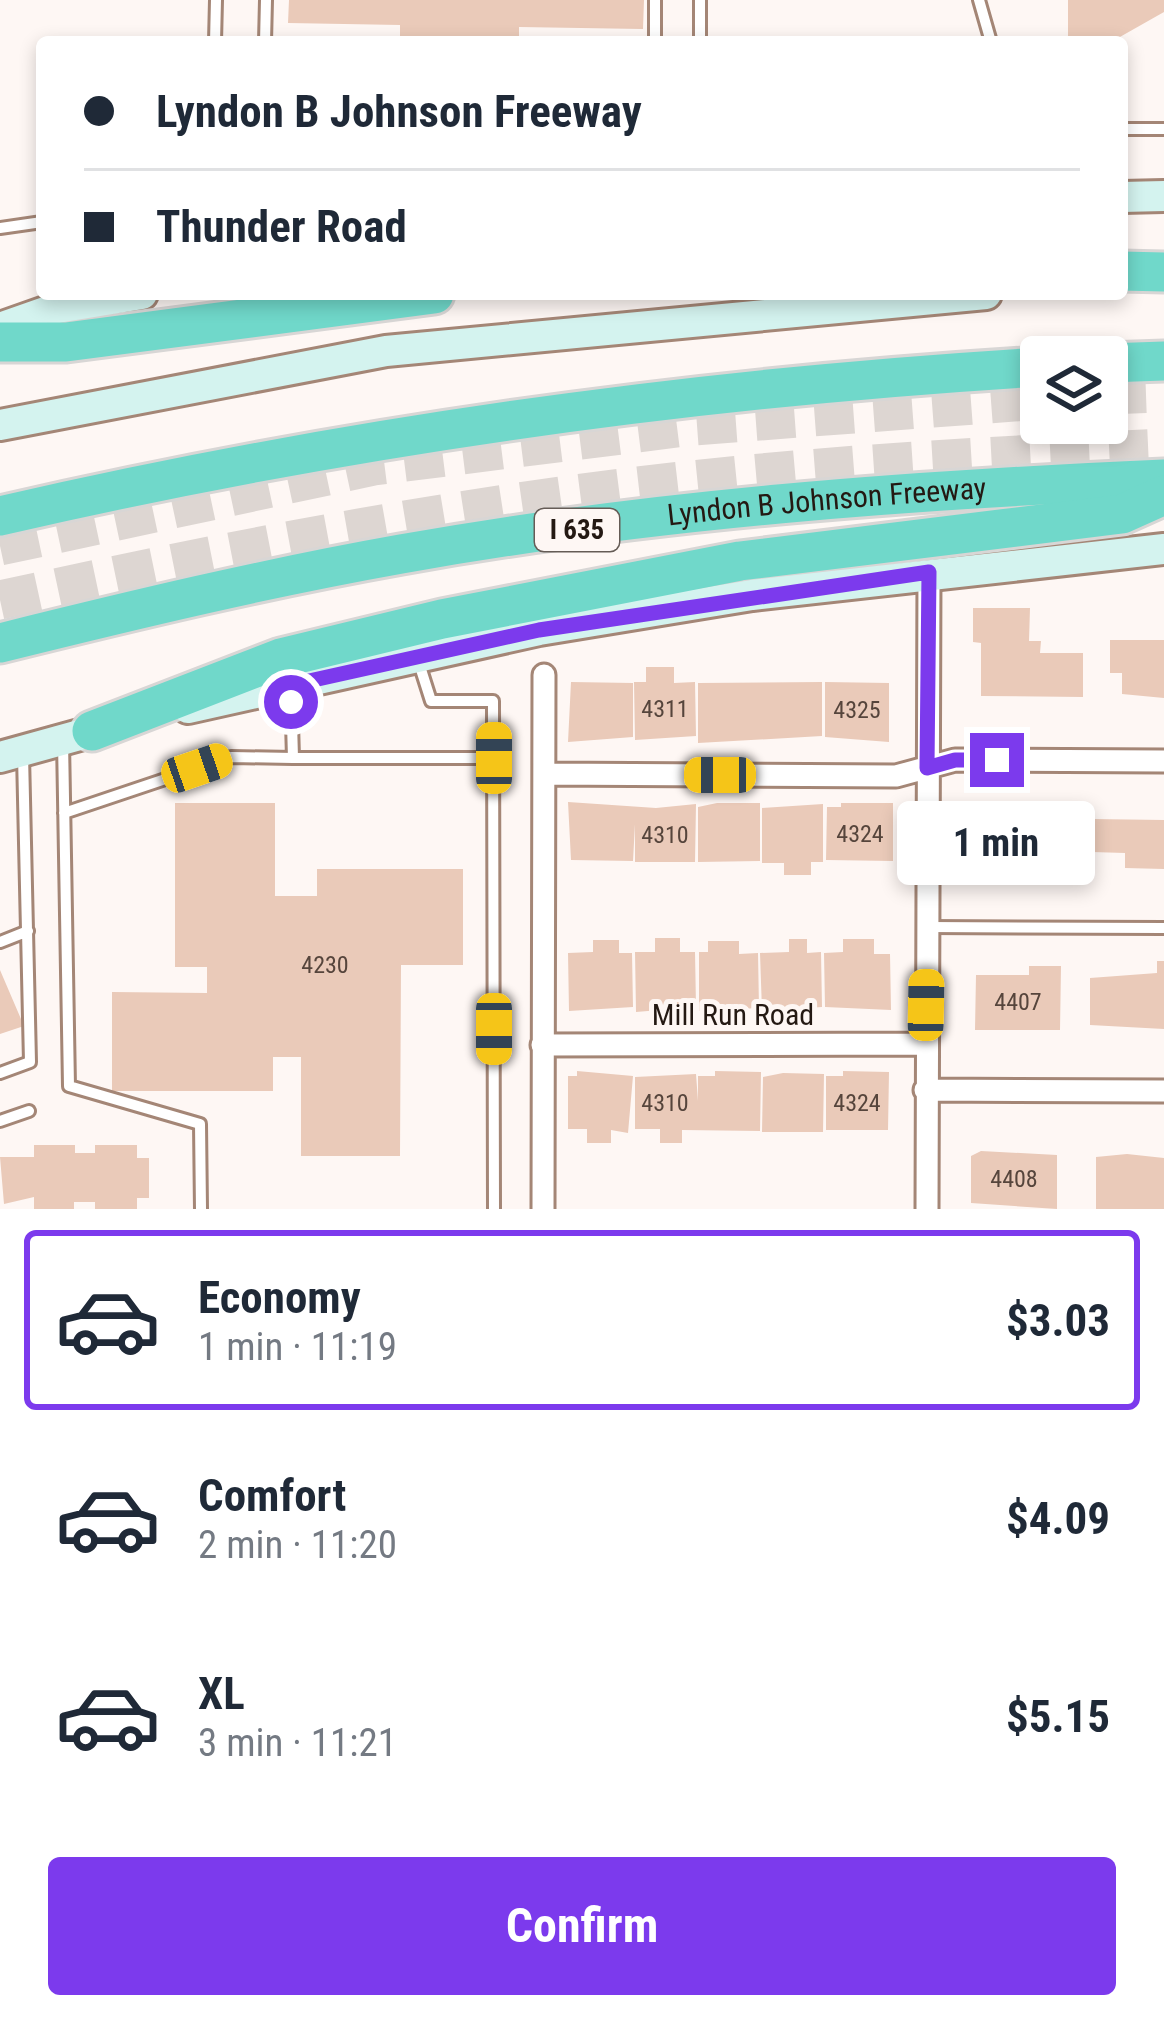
<!DOCTYPE html>
<html lang="en">
<head>
<meta charset="utf-8">
<style>
	body { margin:0; font-family:"Roboto Condensed",sans-serif; background:#f6f6f7; color:#1f2937; height:100vh; display:flex; flex-direction:column; font-size:45px; white-space:nowrap }
	* { box-sizing:border-box; margin:0 }
	p { font-size:39px; color:#747a83 }
	.icon { flex:none; width:66px; height:66px; fill:none; stroke:currentColor; stroke-width:2; stroke-linecap:round; stroke-linejoin:round }
	.map { position:relative; height:1209px; overflow:hidden }
	.panel { display:flex; flex-direction:column; background:#fff; flex:1 }
	.panel>* { flex:none }
	.banner { position:absolute; left:36px; top:36px; width:1092px; height:264px; border-radius:12px; box-shadow:0 6px 18px #0003; display:grid; align-content:center; height:264px; padding:0 48px; background:#fff }
	.controls { position:absolute; left:1020px; top:336px; display:grid; gap:24px }
	.controls a { display:grid; place-items:center; width:108px; height:108px; border-radius:12px; background:#fff; box-shadow:0 6px 18px #0003; font-size:60px }
	.end { position:absolute; width:54px; height:54px; margin:-27px; border:15px solid #7c3aed; background:#fff; box-shadow:0 0 0 6px #fff }
	.from { border-radius:50% }
	.bubble { position:absolute; height:84px; border-radius:12px; background:#fff; box-shadow:0 6px 18px #0003; font-size:39px; font-weight:700; line-height:84px; text-align:center }
	.car { position:absolute; width:36px; height:72px; margin:-36px -18px; border-radius:15px; box-shadow:0 0 9px 3px #0007; background:linear-gradient(#f5c518 24%,#345 0 40%,#f5c518 0 76%,#345 0 86%,#f5c518 0) }
	.banner b { display:flex; align-items:center; gap:42px; height:114px; font-size:45px }
	.banner b+b { border-top:3px solid #e0e1e3 }
	.banner i { width:30px; height:30px; background:#1f2937 }
	ul { padding:21px 0 0; list-style:none }
	li { display:flex; align-items:center; gap:36px; height:180px; margin:0 24px 18px; padding:0 24px; border:6px solid transparent; border-radius:12px }
	li div { flex:1 }
	li b { display:block; font-size:45px }
	li em { font-style:normal; font-weight:700 }
	li.active { border-color:#7c3aed }
	li>.icon { width:108px; height:108px; stroke-width:1.5 }
	.button { display:flex; gap:24px; margin-top:auto; padding:24px 48px }
	.button a { flex:1; height:138px; border-radius:12px; background:#7c3aed; color:#fff; font-size:48px; font-weight:700; line-height:138px; text-align:center }
	.map>svg:first-child { display:block }
</style>
</head>
<body>
<div class="map">
<svg width="1164" height="1209" viewBox="0 0 1164 1209">
	<rect width="100%" height="100%" fill="#fef7f4"/>
	<path fill="#eacab9" d="M289,0H644L643,29L519,27V41L400,42V25L288,23Z
		M1068,0H1164V12L1111,42H1068Z
		M973,608H1030L1029,641H1041L1040,653H1083V697L981,696V643L973,642Z
		M1110,640H1164V698L1122,694V673H1110Z
		M646,667H674V683L695,682L696,736L635,740L634,682H646Z
		M571,682L633,683V737L568,742Z
		M822,682V736L698,743V683Z
		M825,682L889,683V742L825,737Z
		M568,802L656,808L696,804L695,862H635V824L633,861L571,860Z
		M175,803H275V896H317V869H463V965H401L400,1156H301V1057H273V1091H112V992L207,993V967H175Z
		M717,803H760V861L698,862V807Z
		M841,803H893V861L826,860L827,807H841Z
		M823,804V862H811V875H784V863H762V808Z
		M1002,816L1066,822V880H1030V873H1018V882H995V859H972V822H1002Z
		M1092,819L1164,820V869L1125,868V853L1092,852V845L1087,844Z
		M655,938H680V952H695L696,1007L636,1012L635,952H655Z
		M789,939H807V953L821,952L822,1007L762,1011L760,953L789,952Z
		M843,939H874V954H890L891,1010L825,1007L824,953L843,952Z
		M593,940H619V953H632L633,1007L569,1011L568,953L593,952Z
		M708,941H739V954L758,953L759,1008L699,1011V952H708Z
		M1157,961H1164V1029L1090,1025V978L1157,973Z
		M1029,966H1061L1060,1030H975L976,975H1029Z
		M0,970L24,1026L0,1034Z
		M577,1071L633,1076L628,1133L611,1130V1143H587V1129H568V1076H577Z
		M715,1071L761,1072L760,1131L682,1130V1143H660V1129H635V1077L696,1074L698,1101V1076H715Z
		M843,1071L889,1072L888,1130H826V1076H843Z
		M783,1073L824,1074L823,1132H762L763,1077Z
		M34,1145H75V1153H95V1145H137V1158H149V1198H137V1209H95V1202H74V1209H34V1197L4,1204L0,1157H34Z
		M981,1151L1057,1155V1209L971,1203V1156Z
		M1127,1154L1164,1158V1209H1096V1157Z"/>
	<g fill="none" stroke-linecap="round" stroke-linejoin="round">
		<path stroke="#ddd6d2" stroke-width="39" stroke-dasharray="39 20" stroke-linecap="butt" d="M1107,395L1164,393
			M0,546L374,466L693,426L1041,400
			M0,600C228,550 459,505 691,480C848,463 1006,455 1164,448"/>
		<defs>
			<path id="service" d="M700,0V42
				M979,0L991,42
				M215,42L216,0
				M265,42L266,0
				M655,42V0
				M1122,129H1164
				M0,228L42,222
				M418,660L431,701H493L494,1209
				M63,741L69,1086L200,1124L201,1209
				M293,758H493
				M64,813L231,757L293,758L291,687
				M927,927L1164,928
				M0,942L28,931
				M0,1073L30,1062L23,755
				M0,1121L29,1111"/>
			<path id="minor" d="M544,774L896,776L955,760L1164,761
				M542,1045L925,1044
				M925,1090L1164,1091
				M543,1209L544,675
				M927,1209L929,572"/>
			<path id="secondary" d="M1122,197L1164,196
				M0,328L57,308L142,294
				M0,425L386,351L986,294
				M188,708L539,630L752,595L1164,549
				M0,757L112,726"/>
			<g id="motorway">
				<path d="M1122,271L1164,272"/>
				<path d="M0,342H66L434,294"/>
				<path d="M1107,363L1164,361"/>
				<path d="M0,516C342,437 691,388 1041,367"/>
				<path id="s1" d="M0,643C133,610 266,578 401,554C652,509 910,490 1164,479"/>
				<path d="M92,731L281,658L442,619L740,561L1122,514L1164,495"/>
			</g>
		</defs>
		<use href="#service" stroke="#a48676" stroke-width="16"/>
		<use href="#minor" stroke="#a48676" stroke-width="27"/>
		<use href="#secondary" stroke="#a48676" stroke-width="36"/>
		<use href="#motorway" stroke="#d8d6d5" stroke-width="45"/>
		<use href="#service" stroke="#fff" stroke-width="10"/>
		<use href="#minor" stroke="#fff" stroke-width="21"/>
		<use href="#secondary" stroke="#d4f3ef" stroke-width="30"/>
		<use href="#motorway" stroke="#70d8ca" stroke-width="39"/>
	</g>
	<g fill="none" stroke-linecap="round" stroke-linejoin="round">
		<path stroke="#7c3aed" stroke-width="15" d="M291,702V685L539,630L929,572L927,768L955,760H997"/>
	</g>
	<g text-anchor="middle" stroke-width="10" stroke-linejoin="round" paint-order="stroke">
		<g font-size="24" fill="#56453c">
			<text x="665" y="717">4311</text>
			<text x="857" y="718">4325</text>
			<text x="860" y="842">4324</text>
			<text x="665" y="843">4310</text>
			<text x="325" y="973">4230</text>
			<text x="1018" y="1010">4407</text>
			<text x="665" y="1111">4310</text>
			<text x="857" y="1111">4324</text>
			<text x="1014" y="1187">4408</text>
		</g>
		<rect fill="#fef7f4" stroke="#655c56" stroke-width="3" x="535" y="509" width="84" height="42" rx="9"/>
		<g font-size="27" font-weight="bold" fill="#241913">
			<text x="577" y="539">I 635</text>
		</g>
		<g font-size="30" fill="#241913" stroke="#fef7f4">
			<text dy="10" stroke="none"><textPath href="#s1" startOffset="840">Lyndon B Johnson Freeway</textPath></text>
			<text x="733" y="1025">Mill Run Road</text>
		</g>
	</g>
</svg>
<div class="controls">
<a><svg class="icon" aria-label="layers" viewBox="0 0 24 24"><path d="M12 4l9 5-9 5-9-5zM3 14l9 5 9-5"/></svg></a>
</div>
<i class="end from" style="left:291px;top:702px"></i>
<i class="end" style="left:997px;top:760px"></i>
<div class="bubble" style="left:897px;top:801px;width:198px">1 min</div>
<i class="car" style="left:494px;top:758px;rotate:0deg"></i>
<i class="car" style="left:197px;top:768px;rotate:71deg"></i>
<i class="car" style="left:720px;top:775px;rotate:270deg"></i>
<i class="car" style="left:926px;top:1005px;rotate:1deg"></i>
<i class="car" style="left:494px;top:1029px;rotate:180deg"></i>
<div class="banner">
<b><i class="from"></i>Lyndon B Johnson Freeway</b>
<b><i></i>Thunder Road</b>
</div>
</div>
<section class="panel">
<ul>
<li class="active"><svg class="icon" aria-label="car" viewBox="0 0 24 24"><path d="M5 17H2v-5l4-1 3-4h7l3 4 3 1v5h-3M9 17h6M6 11h13"/><circle cx="7" cy="17" r="2"/><circle cx="17" cy="17" r="2"/></svg><div><b>Economy</b><p>1 min · 11:19</p></div><em>$3.03</em></li>
<li><svg class="icon" aria-label="car" viewBox="0 0 24 24"><path d="M5 17H2v-5l4-1 3-4h7l3 4 3 1v5h-3M9 17h6M6 11h13"/><circle cx="7" cy="17" r="2"/><circle cx="17" cy="17" r="2"/></svg><div><b>Comfort</b><p>2 min · 11:20</p></div><em>$4.09</em></li>
<li><svg class="icon" aria-label="car" viewBox="0 0 24 24"><path d="M5 17H2v-5l4-1 3-4h7l3 4 3 1v5h-3M9 17h6M6 11h13"/><circle cx="7" cy="17" r="2"/><circle cx="17" cy="17" r="2"/></svg><div><b>XL</b><p>3 min · 11:21</p></div><em>$5.15</em></li>
</ul>
<div class="button"><a>Confirm</a></div>
</section>
</body>
</html>
